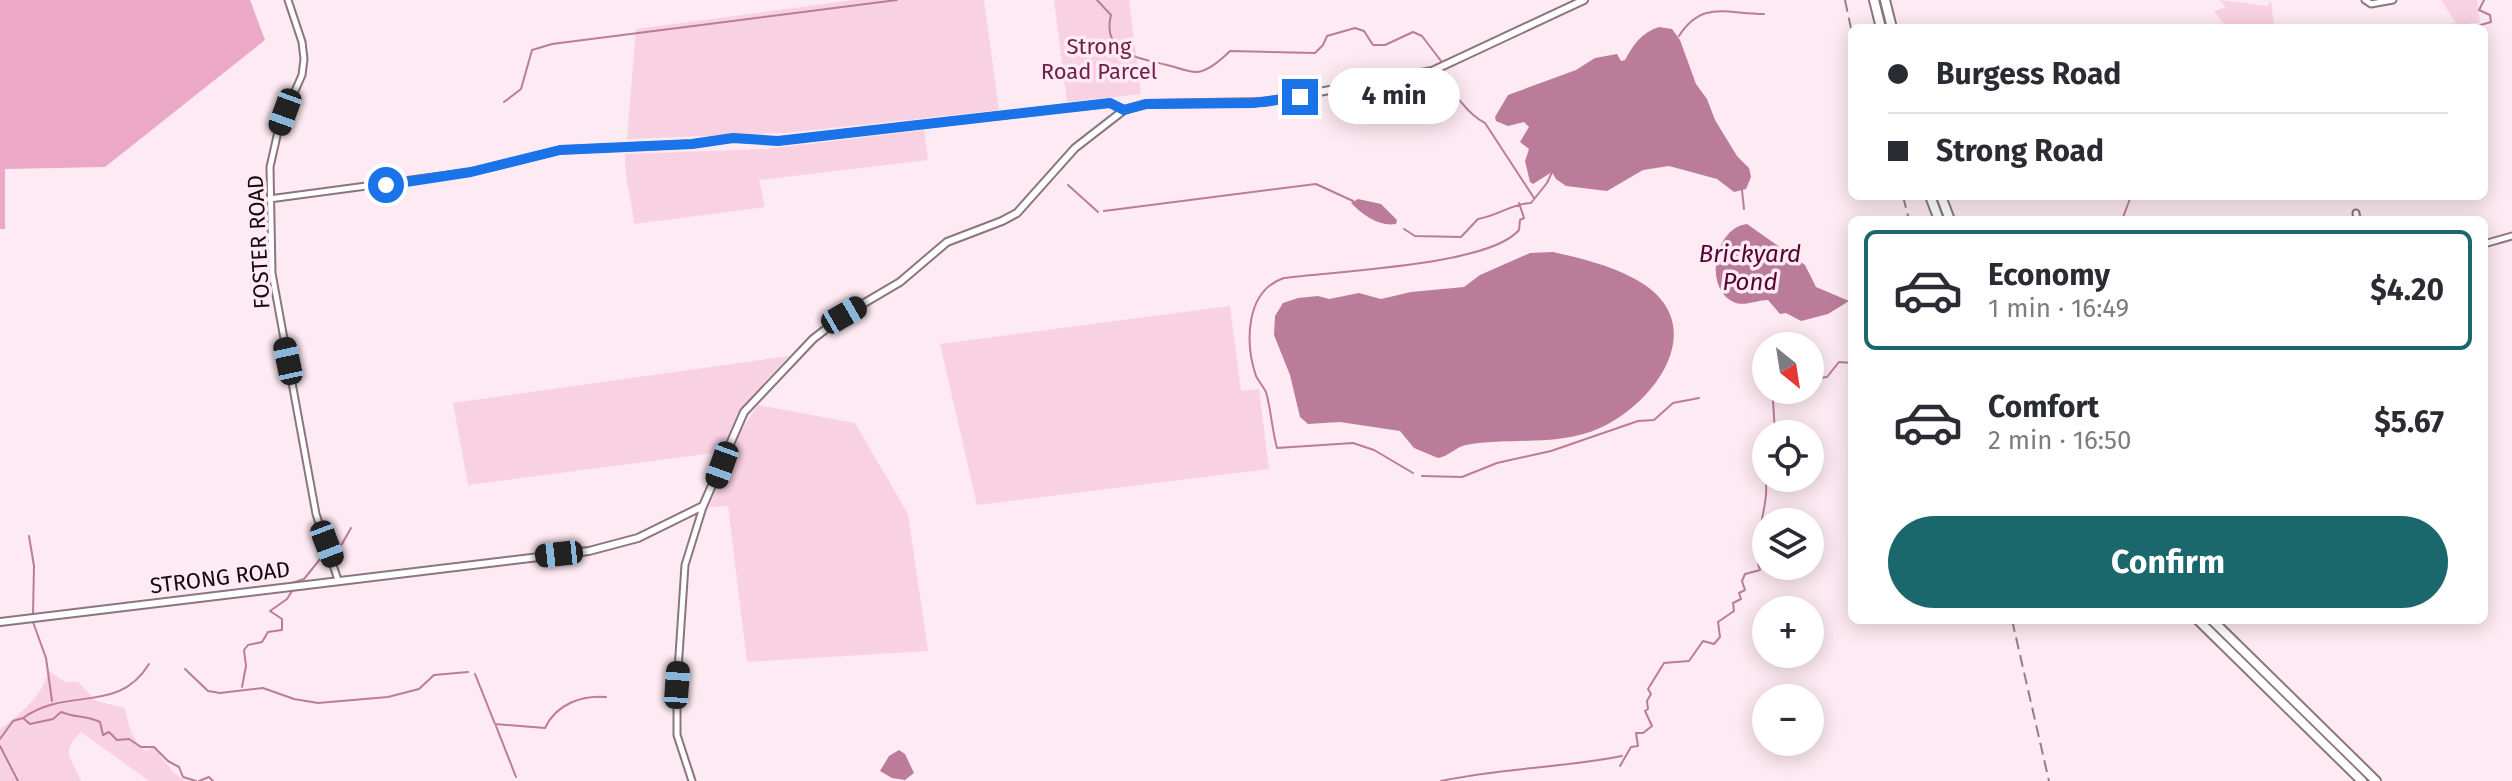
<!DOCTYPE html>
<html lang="en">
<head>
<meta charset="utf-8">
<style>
	body { margin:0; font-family:"Fira Sans",sans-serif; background:#f2f2f3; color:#2b2b33; height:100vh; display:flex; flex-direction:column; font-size:30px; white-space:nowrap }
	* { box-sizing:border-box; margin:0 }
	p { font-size:26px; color:#7c7c81 }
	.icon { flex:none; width:44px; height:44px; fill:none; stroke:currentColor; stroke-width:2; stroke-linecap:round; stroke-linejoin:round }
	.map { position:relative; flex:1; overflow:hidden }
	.sheet { position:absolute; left:1848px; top:216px; width:640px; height:408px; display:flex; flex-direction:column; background:#fff; border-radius:12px; box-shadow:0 4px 20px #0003 }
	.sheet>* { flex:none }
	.guide { position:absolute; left:1848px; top:24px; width:640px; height:176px; border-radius:12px; box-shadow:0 4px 20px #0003; display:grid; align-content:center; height:176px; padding:0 40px; background:#fff }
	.needle { width:52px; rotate:150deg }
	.fabs { position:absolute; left:1752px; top:332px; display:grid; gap:16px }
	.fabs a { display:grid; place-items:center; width:72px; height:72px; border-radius:50%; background:#fff; box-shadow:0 4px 20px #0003; font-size:40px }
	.end { position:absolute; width:36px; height:36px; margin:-18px; border:10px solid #1a73e8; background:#fff; box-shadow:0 0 0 4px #fff }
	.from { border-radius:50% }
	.bubble { position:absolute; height:56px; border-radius:28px; background:#fff; box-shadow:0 4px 20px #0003; font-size:26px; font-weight:700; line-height:56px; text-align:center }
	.car { position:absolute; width:24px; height:48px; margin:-24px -12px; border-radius:10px; box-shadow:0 0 6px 2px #0007; background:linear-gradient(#222 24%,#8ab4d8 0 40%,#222 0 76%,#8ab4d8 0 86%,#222 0) }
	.guide b { display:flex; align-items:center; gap:28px; height:76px; font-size:30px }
	.guide b+b { border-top:2px solid #e1e1e2 }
	.guide i { width:20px; height:20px; background:#2b2b33 }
	ul { padding:14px 0 0; list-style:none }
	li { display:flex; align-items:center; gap:24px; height:120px; margin:0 16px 12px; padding:0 24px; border:4px solid transparent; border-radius:12px }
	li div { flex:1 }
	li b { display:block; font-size:30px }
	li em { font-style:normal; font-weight:700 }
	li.active { border-color:#1a686c }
	li>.icon { width:72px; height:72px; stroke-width:1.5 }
	.primary-button { display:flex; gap:16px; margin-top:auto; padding:16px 40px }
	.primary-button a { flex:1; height:92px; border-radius:48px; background:#1a686c; color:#fff; font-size:32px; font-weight:700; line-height:92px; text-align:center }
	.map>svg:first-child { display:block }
</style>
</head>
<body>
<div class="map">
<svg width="2512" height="781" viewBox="0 0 2512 781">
	<rect width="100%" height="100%" fill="#feeaf2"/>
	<path fill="#f8d2e2" d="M853,0H984L999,110L785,133L627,139L636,29Z
		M1054,0H1129L1141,94L1067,102Z
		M2219,0L2268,6L2271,0L2274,28H2227L2214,11L2226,7Z
		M2441,0H2477L2480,23L2414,28L2456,23Z
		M924,130L928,160L759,180L765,207L634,224C632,199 624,178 625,154L767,149Z
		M1230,306L1241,391L1259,389L1269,469L977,505L940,344Z
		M789,356L739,410L721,452L468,485L453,403Z
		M758,405L855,423L908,514L928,651L747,662L728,506L709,507L740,432Z
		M48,670L65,682H78L96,701L125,708C128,725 132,741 146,751L154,747L174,773L185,781H149L81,732C58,753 73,759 81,781H0V729C17,717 47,692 48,670Z"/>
	<path fill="#eba9c7" d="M0,0H250L265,40L105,167L5,169V229H0Z"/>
	<path fill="#bb7c99" d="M1659,27L1672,29L1680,40L1696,84L1707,99L1715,120L1737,156L1749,168L1751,177L1746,189L1734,192L1717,179L1669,166L1643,170L1607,191L1566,186L1556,179L1552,172L1533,184L1530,182L1525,161L1529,149L1520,142L1529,127L1524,122L1508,126L1496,121L1495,117L1508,95L1576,70L1595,58L1617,54L1621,61L1625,60C1633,45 1642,32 1659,27Z
		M1358,199L1381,204L1397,220L1396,224C1379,227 1363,215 1351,203Z
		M1747,224L1805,265L1816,287L1849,301L1828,314L1801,321L1786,313L1780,314L1768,300C1758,300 1745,306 1736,303C1703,292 1713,228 1747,224Z
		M1553,252C1584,259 1618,267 1645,285C1710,330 1652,405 1600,428C1557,447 1510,437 1466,445C1456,447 1449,456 1438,458L1414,448L1400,431L1340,422L1308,424L1300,417L1290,375L1274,335L1275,316L1283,303L1298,298L1318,296L1329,299L1359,293L1381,299L1411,292L1464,287L1480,275L1530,253Z
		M899,750L905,754L914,773L905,780L892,778L880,771L889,756Z"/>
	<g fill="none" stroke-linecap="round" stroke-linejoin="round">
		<path stroke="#bb7c99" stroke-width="2" d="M1097,0L1111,15C1101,54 1139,58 1167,65C1176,67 1190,73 1198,72C1210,70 1222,59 1230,51L1315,53L1323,45L1327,36L1355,28L1364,31L1373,45H1385L1413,32L1422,36L1441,61
			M2470,28L2491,22L2490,15L2479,10L2484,0
			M1679,36C1702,0 1726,14 1764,14
			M1448,74C1447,90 1471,116 1485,123L1534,198
			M504,102L521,89L532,50L552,44L897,0
			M1068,185L1098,212
			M1742,190L1744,209
			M1104,211L1316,184L1353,201
			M2122,220L2131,196
			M1404,229L1415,236L1461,237L1478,219C1498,216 1510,204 1531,203L1547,183L1553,170
			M1810,388L1818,378L1827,377L1839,362L1852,363
			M1775,434L1773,400L1786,398L1794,390
			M1413,473L1374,450L1353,443L1277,448C1272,430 1271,409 1266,392C1263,386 1259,382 1256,376C1245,343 1245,291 1284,278C1333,271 1489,266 1519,230L1520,220L1524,218L1519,203
			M1422,476L1462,477L1497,463L1551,451L1638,421L1654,420L1673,403L1699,398
			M29,536L34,566L33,614
			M333,549L342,544L351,528
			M1766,557C1750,540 1769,508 1766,485L1777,478
			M292,583L304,579L325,553
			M33,622L46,658L52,701
			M185,669L208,691L220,693L263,688L294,699L318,703L388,697L419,689L434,675L468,672
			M475,674L495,724L545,728C556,704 582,695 606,697
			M242,687L246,666L244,650L248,645L262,642L268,632L282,630V619L270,611L287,599L292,591
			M23,718C67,686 118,715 149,664
			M496,726L516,777
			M0,739L13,721L23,718L30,724L53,719L61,712C75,718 86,715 100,722L103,735L109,732L117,740L129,739L141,747H154L168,761L179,767L183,777L196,781
			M0,746L18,781
			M1620,766L1631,747L1638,746L1636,733H1643L1652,726L1645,711L1648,709L1647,701L1651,694L1648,689L1664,663L1689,661L1703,641L1714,644L1720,637L1718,622L1734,611L1733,603L1741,599L1739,593L1745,590L1742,581L1745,574L1760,570L1758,564L1766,559
			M199,781L209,777L213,781
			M1441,781C1501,768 1562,768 1622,756"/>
		<defs>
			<path id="minor" d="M288,0L302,42L304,59L302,75L279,127L270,167L272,273L316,514L338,580
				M2365,0L2371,4L2393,0
				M269,199L471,172L560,150L692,144L733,138L778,141L1110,103L1124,110
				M2356,213L2357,220
				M2484,244L2512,236
				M692,781L677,735V685L685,565L703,507"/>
			<path id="tertiary" d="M0,622L589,551L638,538L703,506L744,412L813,339L844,315L900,282L947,242L1002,221L1017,213L1075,148L1124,110L1146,104L1265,102L1432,71L1584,0"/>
			<path id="trunk" d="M1874,0L1881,28
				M1885,0L1892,28
				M1930,196L1939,220
				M1941,196L1950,220
				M2198,620L2362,781
				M2212,620L2376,781"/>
		</defs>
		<use href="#minor" stroke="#8b757e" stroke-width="9"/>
		<use href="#tertiary" stroke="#8b757e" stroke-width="10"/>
		<use href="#trunk" stroke="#8b757e" stroke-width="12"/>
		<use href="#minor" stroke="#fff" stroke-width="5"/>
		<use href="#tertiary" stroke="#fff" stroke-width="6"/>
		<use href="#trunk" stroke="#fff" stroke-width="8"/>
		<path stroke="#8e8086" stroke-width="2" stroke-dasharray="12 6" stroke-linecap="butt" d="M1845,0L1852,33
			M1903,196L1909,220
			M2012,620L2049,781"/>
	</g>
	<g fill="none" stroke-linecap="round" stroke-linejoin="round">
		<path stroke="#1a73e8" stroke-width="10" d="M386,185L471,172L560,150L692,144L733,138L778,141L1110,103L1124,110L1146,104L1253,103L1300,97"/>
	</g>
	<g text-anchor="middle" stroke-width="7" stroke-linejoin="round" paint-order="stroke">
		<g font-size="22" fill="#6e224b" stroke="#feeaf2">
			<text x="1099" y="54">Strong<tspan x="1099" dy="25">Road Parcel</tspan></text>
		</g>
		<g font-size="22" fill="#11090d" stroke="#feeaf2">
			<text transform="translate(258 242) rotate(-93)" y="8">FOSTER ROAD</text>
			<text transform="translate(220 577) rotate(-7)" y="8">STRONG ROAD</text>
		</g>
		<g font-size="24" font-style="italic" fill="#520333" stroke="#feeaf2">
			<text x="1750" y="262">Brickyard<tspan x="1750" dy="28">Pond</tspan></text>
		</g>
	</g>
</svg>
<div class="fabs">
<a><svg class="needle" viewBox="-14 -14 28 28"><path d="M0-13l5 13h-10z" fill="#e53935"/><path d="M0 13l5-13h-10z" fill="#7c7c81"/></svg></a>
<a><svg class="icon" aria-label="locate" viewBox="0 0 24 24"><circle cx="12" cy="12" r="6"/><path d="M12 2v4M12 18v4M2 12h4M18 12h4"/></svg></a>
<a><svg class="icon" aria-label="layers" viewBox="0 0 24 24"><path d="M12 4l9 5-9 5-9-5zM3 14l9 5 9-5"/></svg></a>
<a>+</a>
<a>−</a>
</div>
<i class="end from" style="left:386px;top:185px"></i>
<i class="end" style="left:1300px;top:97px"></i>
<div class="bubble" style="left:1328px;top:68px;width:132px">4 min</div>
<i class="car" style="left:285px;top:112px;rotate:200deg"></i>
<i class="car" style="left:844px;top:315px;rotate:60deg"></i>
<i class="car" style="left:288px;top:361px;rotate:348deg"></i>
<i class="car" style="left:722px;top:465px;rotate:200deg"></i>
<i class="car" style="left:327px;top:544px;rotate:159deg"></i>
<i class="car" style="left:559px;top:554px;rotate:264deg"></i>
<i class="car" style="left:677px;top:685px;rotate:4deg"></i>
<div class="guide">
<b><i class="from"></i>Burgess Road</b>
<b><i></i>Strong Road</b>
</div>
<section class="sheet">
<ul>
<li class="active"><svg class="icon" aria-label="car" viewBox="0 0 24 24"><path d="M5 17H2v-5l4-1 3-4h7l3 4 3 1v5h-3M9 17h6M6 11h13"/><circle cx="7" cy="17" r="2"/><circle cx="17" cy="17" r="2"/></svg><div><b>Economy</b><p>1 min · 16:49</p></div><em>$4.20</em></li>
<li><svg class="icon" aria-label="car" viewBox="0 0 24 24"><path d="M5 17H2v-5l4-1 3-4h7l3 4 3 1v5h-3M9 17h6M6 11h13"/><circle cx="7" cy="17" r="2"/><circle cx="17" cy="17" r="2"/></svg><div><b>Comfort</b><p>2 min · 16:50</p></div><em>$5.67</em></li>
</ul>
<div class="primary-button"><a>Confirm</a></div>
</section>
</div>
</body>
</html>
